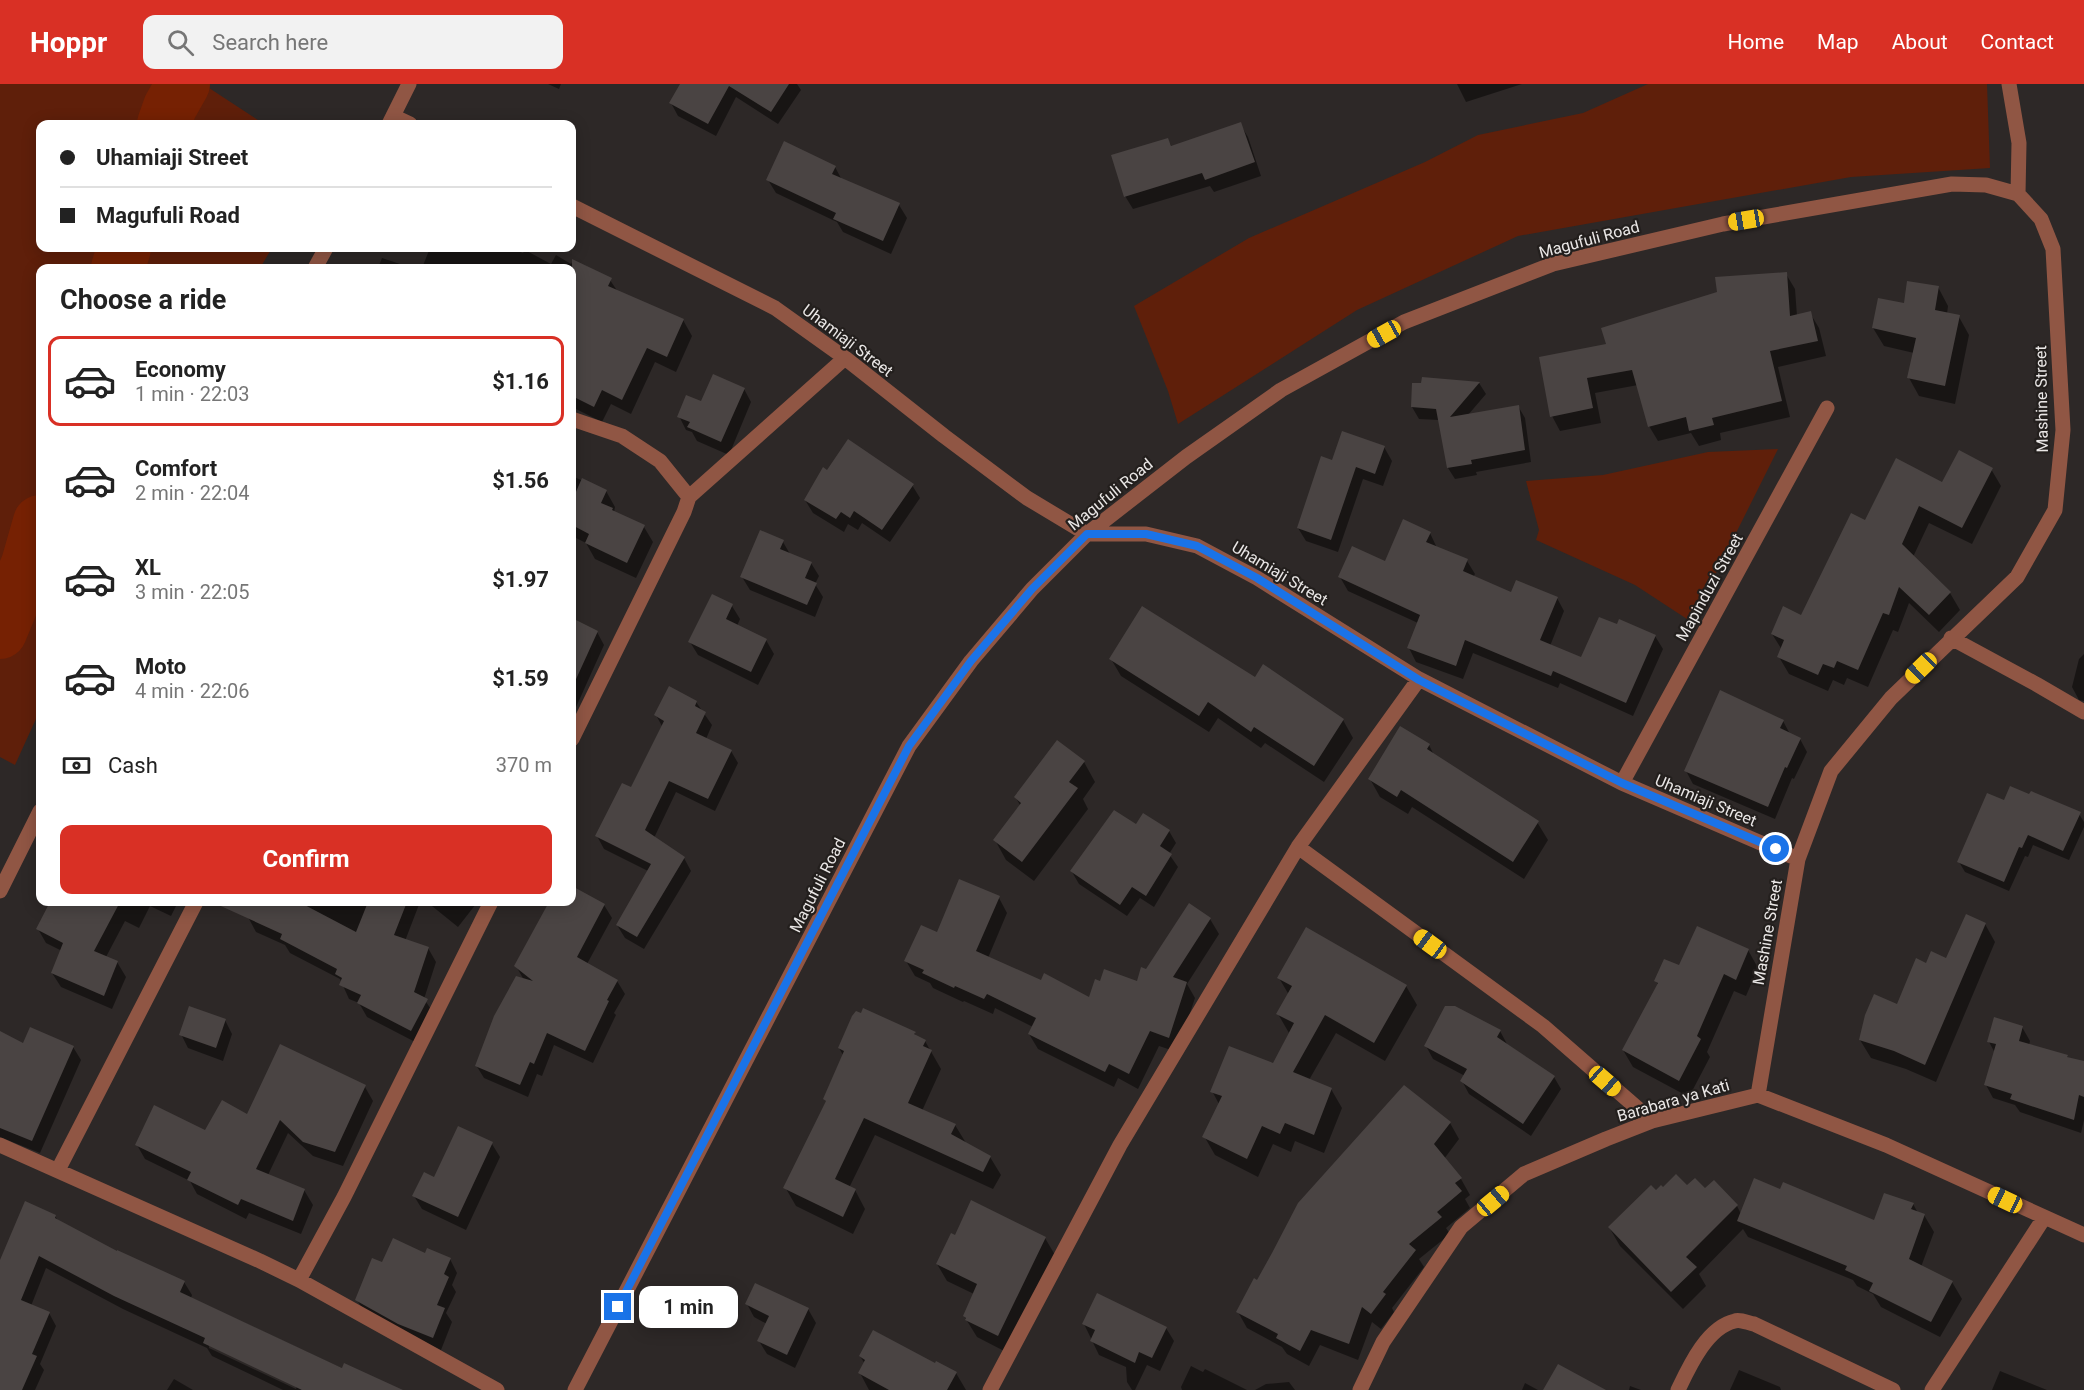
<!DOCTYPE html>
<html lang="en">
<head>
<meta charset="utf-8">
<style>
	body { margin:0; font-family:Roboto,sans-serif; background:#f2f2f2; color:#222; height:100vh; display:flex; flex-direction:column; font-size:22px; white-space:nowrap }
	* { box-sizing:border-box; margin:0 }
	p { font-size:20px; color:#767676 }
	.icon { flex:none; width:33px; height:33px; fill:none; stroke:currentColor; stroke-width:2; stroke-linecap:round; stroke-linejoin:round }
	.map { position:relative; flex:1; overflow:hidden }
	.sheet { position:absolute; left:36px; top:180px; width:540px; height:642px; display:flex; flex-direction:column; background:#fff; border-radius:12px; box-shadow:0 3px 15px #0003 }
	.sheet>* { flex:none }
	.hud { position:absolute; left:36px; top:36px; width:540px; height:132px; border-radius:12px; box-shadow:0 3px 15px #0003; display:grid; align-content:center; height:132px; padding:0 24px; background:#fff }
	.end { position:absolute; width:27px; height:27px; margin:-14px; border:8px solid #1a73e8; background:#fff; box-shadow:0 0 0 3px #fff }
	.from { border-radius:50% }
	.bubble { position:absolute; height:42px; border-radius:12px; background:#fff; box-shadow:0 3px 15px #0003; font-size:20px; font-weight:700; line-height:42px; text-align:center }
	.car { position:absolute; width:18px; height:36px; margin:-18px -9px; border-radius:8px; box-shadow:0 0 4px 2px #0007; background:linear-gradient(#f5c518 24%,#345 0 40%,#f5c518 0 76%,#345 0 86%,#f5c518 0) }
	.hud b { display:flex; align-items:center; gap:21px; height:57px; font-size:22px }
	.hud b+b { border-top:2px solid #e0e0e0 }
	.hud i { width:15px; height:15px; background:#222 }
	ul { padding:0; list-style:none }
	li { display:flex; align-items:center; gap:18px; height:90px; margin:0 12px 9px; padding:0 12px; border:3px solid transparent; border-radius:12px }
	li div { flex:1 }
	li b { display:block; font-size:22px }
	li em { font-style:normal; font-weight:700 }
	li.active { border-color:#d93025 }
	li>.icon { width:54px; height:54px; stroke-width:1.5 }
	h2 { padding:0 24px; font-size:27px; line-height:72px }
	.pay { display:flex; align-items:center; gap:15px; height:66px; padding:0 24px; font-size:22px }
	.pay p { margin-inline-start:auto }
	.primary-button { display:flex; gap:12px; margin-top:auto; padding:12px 24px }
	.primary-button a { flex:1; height:69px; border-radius:12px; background:#d93025; color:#fff; font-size:24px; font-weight:700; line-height:69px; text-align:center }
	header { display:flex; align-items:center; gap:36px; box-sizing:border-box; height:84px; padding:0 30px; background:#d93025; color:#fff }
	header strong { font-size:28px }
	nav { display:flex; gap:33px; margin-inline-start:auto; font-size:21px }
	.search { width:420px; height:54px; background:#f2f2f2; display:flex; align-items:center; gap:15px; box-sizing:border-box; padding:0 21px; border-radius:12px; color:#767676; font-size:22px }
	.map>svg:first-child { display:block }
</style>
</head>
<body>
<header>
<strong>Hoppr</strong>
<div class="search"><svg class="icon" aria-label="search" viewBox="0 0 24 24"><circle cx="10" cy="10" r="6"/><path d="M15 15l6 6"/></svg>Search here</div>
<nav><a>Home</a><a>Map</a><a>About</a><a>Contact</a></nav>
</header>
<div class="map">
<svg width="2084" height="1306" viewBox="0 0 2084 1306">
	<rect width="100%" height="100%" fill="#2d2827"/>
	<path fill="#5f1f0a" d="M0,0H203L264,40H40V164H272L260,184H40V626L15,681L0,673Z
		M1648,0H1987L1990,84L1851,93L1518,152L1357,226L1178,340L1168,307L1134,222L1249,154L1425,78L1478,51L1583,29Z
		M1778,365L1700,521L1687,535L1635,501L1536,456L1539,446L1526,397L1603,391L1708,368Z"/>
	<path fill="#0007" fill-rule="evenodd" d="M548,0H561L559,5Z
		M682,0H797L801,6L778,40L736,13L716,52L678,32L671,19Z
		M1457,0H1522L1466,18Z
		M1240,40L1248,53L1261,92L1214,108L1210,102L1133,125L1125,112L1168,56L1172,63Z
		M835,83L842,96L899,121L907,134L891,170L843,148L837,138L776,109L768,96Z
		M430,164H510L523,169L525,166L551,180L556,171L571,180L573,177L610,196L618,208L683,236L692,252L676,288L655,278L631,330L611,320L602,338L572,323V184H422Z
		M382,174L412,184H378Z
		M1786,190L1795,205L1797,232L1810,229L1819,244L1826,272L1778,283L1790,333L1720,349L1721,356L1699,362L1691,349L1658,357L1649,342L1638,301L1595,309L1601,339L1560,347L1552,332L1608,261Z
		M1938,203L1948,222L1947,230L1959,233L1969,251L1955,320L1919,312L1909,294L1914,269L1884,262L1873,244L1905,221Z
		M1423,295L1479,299L1486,310L1468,331L1518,322L1525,334L1531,378L1476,388L1477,391L1455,395L1448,384L1439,336L1419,335L1412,323L1423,301Z
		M744,305L751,318L729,371L697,357L692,348L686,346L679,332L702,319Z
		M1384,363L1392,377L1383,402L1363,395L1338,468L1306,457L1298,444L1333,378Z
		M1991,385L2001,402L1972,460L1929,439L1913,473L1950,509L1960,526L1939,548L1909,519L1898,548L1893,546L1868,603L1847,594L1844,601L1833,596L1828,607L1789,590L1779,573L1782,566L1772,550L1802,533L1866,438L1943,400Z
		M828,388L912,401L920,414L890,458L862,439L858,446L848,440L844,448L813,429L805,416Z
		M572,392L606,407L615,423L614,428L644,443L653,458L636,494L595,475L586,459L572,452Z
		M1430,449L1437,464L1467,477L1475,490L1473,493L1512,510L1557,514L1564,527L1550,562L1582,575L1618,542L1655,552L1663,565L1633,632L1560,599L1558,604L1473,569L1463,595L1416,578L1409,564L1418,539L1348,507L1340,493L1385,479Z
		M783,458L790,470L811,479L819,492L815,500L823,513L815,533L750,506L742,493Z
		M732,522L740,535L737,542L766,556L774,570L758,601L698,571L690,558Z
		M572,536L597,548L604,561L572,632Z
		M2084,570V617L2079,616L2072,603L2079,575Z
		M1111,575L1255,595L1343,636L1353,654L1324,698L1265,659L1261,664L1218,634L1209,648L1121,592Z
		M696,618L712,641L706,655L731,667L738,679L715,727L676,708L654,754L684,774L691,787L644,865L625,854L617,841L648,787L604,765L597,752L632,705L663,644L656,631Z
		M1783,637L1790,650L1800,655L1807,668L1794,695L1792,694L1775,735L1693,700L1686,687Z
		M1429,661L1435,673L1537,738L1548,756L1524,795L1412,723L1408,730L1380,713L1370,695Z
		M1084,678L1095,698L1083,715L1088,725L1034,797L1006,776L995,756L1020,721L1016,714Z
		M2005,718L2079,730L2084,738V743L2069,776L2033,761L2028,773L2025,772L2009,807L1965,788L1959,778Z
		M1137,742L1169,747L1176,759L1169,770L1178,783L1154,823L1140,814L1127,832L1079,800L1072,788Z
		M572,803L604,821L612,834L587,880L617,897L625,910L614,929L616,931L593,979L554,961L542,992L537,990L528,1013L484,994L476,981L524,896L516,882L551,818H572Z
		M999,814L1007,829L988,874L1042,898L1090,915L1138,899L1147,886L1210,835L1219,850L1187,900L1195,914L1177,968L1159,962L1138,1005L1118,994L1114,1003L1038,965L1029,950L1033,943L995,924L993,930L964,917L963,918L933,904L930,899L915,892L906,877L938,850Z
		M52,818H178L171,832L150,822L139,844L125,837L106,873L117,878L126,893L112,925L61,903L52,889L62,867L46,859L38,845Z
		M255,818H420L405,857L428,864L436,878L424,915L435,931L419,960L367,933L359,919L349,915L340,895L290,869L285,861L256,848L248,833Z
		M427,818H475L476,820L458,843Z
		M1985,840L1995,858L1936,998L1906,985L1871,974L1860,956L1898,922L1927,881L1947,876Z
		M1748,866L1758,884L1746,912L1734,907L1707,968L1710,973L1689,1013L1633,983L1623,966L1658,901L1656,897L1680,883Z
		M1279,894L1406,902L1417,921L1385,977L1336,949L1309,996L1331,1005L1342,1024L1324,1069L1295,1057L1291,1068L1273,1060L1258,1093L1215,1071L1204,1052L1219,1020L1212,1007L1273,981L1289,949L1278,930L1289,911Z
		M225,936L232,950L223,977L188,964L181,950Z
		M2022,943L2030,957L2029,961L2084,979V1036L2081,1049L2020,1028L2015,1021L1993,1014L1986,1001L1995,969L1989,958Z
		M1500,947L1507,960L1554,993L1561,1005L1531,1052L1469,1010L1462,997L1465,992L1433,975L1426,962Z
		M0,948L24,962L73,963L81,976L40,1069L0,1053Z
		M914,949L917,953L925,957L941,985L922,1027L955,1041L966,1059L990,1073L1001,1091L993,1105L875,1051L849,1104L855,1106L865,1125L853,1150L796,1122L785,1103L827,1019L825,1015L843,971L839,964Z
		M365,1003L373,1017L343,1082L313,1072L288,1049L268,1091L304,1106L313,1121L301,1150L249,1129L246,1135L197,1110L190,1097L145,1075L137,1061L206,1048L247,1032Z
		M1450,1039L1459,1055L1444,1075L1461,1095L1470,1111L1465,1115L1470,1124L1446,1144L1450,1150L1419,1175L1424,1183L1392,1224L1394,1228L1381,1245L1372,1238L1358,1276L1320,1261L1309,1282L1287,1270L1282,1263L1247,1244L1238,1228L1257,1198Z
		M459,1044L492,1060L500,1073L466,1146L422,1125L414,1112L435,1095Z
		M1687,1103L1705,1107L1737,1122L1741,1130L1781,1107L1875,1138L1913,1120L1918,1129L1924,1131L1934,1148L1921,1183L1952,1198L1962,1215L1940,1253L1881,1223L1873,1210L1857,1202L1853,1196L1748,1153L1743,1145L1699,1190L1706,1202L1683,1225L1620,1162L1609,1143L1656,1108L1664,1105Z
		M55,1132L59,1138L117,1169L184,1198L192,1211L191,1214L389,1306H313L303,1301L301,1306H283L212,1272L207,1264L123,1225L46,1184L31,1222L49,1229L56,1242L40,1280L44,1286L35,1306H0V1180ZM209,1260L297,1302L296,1305L209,1264Z
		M955,1153L1045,1154L1055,1171L1008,1269L977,1253L964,1232L974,1210L947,1197L937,1180Z
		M450,1175L457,1189L452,1201L456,1208L446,1229L452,1238L441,1266L365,1229L357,1216L383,1180Z
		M747,1220L808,1225L816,1239L795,1284L767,1270L759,1257L767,1240L754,1233Z
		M1084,1240L1166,1244L1174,1257L1160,1287L1147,1281L1135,1306H1132L1127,1298L1126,1283L1099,1271Z
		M860,1272L956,1289L966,1306H869L860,1289L865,1280Z
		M1191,1282L1203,1288L1205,1285L1247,1306H1182L1181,1303Z
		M1739,1286L1780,1303L1781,1306H1730Z
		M2000,1287L2047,1306H1992Z
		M174,1295L193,1306H167Z
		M1289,1298L1295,1306H1255L1266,1300Z
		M1525,1299L1538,1306H1522Z
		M1630,1302L1641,1306H1629Z"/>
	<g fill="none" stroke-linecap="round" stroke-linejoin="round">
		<path stroke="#762103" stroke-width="54" d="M164,40L170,23L183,0
			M118,184L124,164
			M0,548L28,480L40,438"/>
	</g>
	<path fill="#4a4443" d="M680,0H789L771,28L729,2L708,40L669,19Z
		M1241,38L1255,78L1205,96L1202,89L1124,113L1111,71L1168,54L1171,62Z
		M784,57L836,82L832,90L900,119L883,157L833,135L836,129L766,96Z
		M572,175L612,194L608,202L684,235L667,273L647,264L622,316L602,306L594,323L572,312Z
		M1787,188L1790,232L1811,227L1818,257L1770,267L1782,317L1712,334L1714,341L1689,347L1686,333L1648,343L1632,286L1587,294L1593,324L1550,333L1539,273L1606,260L1601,244L1717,208L1715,193Z
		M1907,197L1939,202L1935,226L1960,231L1945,302L1907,294L1916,254L1872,244L1878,214L1904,219Z
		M713,290L745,304L721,358L687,343L690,338L677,333L686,311L701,317Z
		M1422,293L1480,298L1450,333L1519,321L1525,366L1471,376L1472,380L1447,384L1436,325L1411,323L1412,299H1421Z
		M1342,347L1385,362L1375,390L1356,383L1331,456L1297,444L1321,372L1332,376Z
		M848,355L914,400L882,446L854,427L850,434L841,428L836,435L804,416L823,383L827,386Z
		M1959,366L1993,384L1962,444L1919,422L1902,460L1951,508L1929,531L1899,503L1889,531L1883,529L1858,586L1837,577L1834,584L1823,580L1818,591L1777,573L1784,556L1771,550L1783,522L1801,531L1851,429L1865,436L1896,374L1942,398Z
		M582,394L607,406L601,419L613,424L612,426L645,441L627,479L585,459L589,450L572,441V417Z
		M1403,435L1431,448L1426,458L1468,475L1463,487L1511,508L1516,496L1558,513L1540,556L1581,573L1599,533L1617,540L1619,535L1656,551L1626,619L1553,587L1551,592L1465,556L1456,582L1407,564L1420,531L1338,493L1352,462L1385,477Z
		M760,446L784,456L780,465L812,478L805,494L817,499L807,521L740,493Z
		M712,510L733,520L726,535L767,555L751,588L688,558Z
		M1142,522L1255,593L1263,580L1344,635L1314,682L1254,643L1251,648L1208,618L1199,632L1109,575Z
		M572,534L598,547L572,604Z
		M669,602L697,617L695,622L706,628L696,649L732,666L708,715L669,697L645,746L685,773L637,853L616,841L651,780L595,752L622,699L631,703L664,637L654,631Z
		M1720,606L1784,636L1780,644L1801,654L1787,684L1785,683L1768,723L1684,687Z
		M1400,642L1430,660L1427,665L1539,737L1513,778L1401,706L1397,713L1368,695Z
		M1057,656L1085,677L1069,698L1078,704L1022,778L993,756L1021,719L1014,713Z
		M2010,702L2029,710L2031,707L2081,728L2063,767L2028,751L2022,764L2019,763L2004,798L1957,778L1987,709L2004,716Z
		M1114,726L1136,740L1143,729L1170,746L1160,762L1172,770L1146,812L1132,803L1120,821L1070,787Z
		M959,795L1000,812L976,867L1041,896L1044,889L1089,913L1095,895L1100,897L1104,885L1137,897L1141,883L1146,885L1189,819L1211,834L1173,893L1187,898L1169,954L1150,947L1129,990L1109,980L1105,988L1028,950L1036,934L987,910L984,915L955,902L954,904L922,889L924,886L904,877L921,841L937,848Z
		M572,802L605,820L577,873L618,896L607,916L609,917L585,967L547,949L534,980L530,978L520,1001L475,982L494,932L516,892L533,897L514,882L549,818H572Z
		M50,818H120L94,867L118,877L104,912L51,889L63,859L36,845Z
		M212,818H299L356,848L368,818H407L394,851L429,863L414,908L428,915L411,947L357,919L361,911L339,901L342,894L335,890L337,885L280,855L282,850Z
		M1966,830L1986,839L1925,981L1894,967L1859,956L1865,931L1874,910L1897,920L1916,874L1926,879L1931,867L1946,874Z
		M1697,842L1749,865L1736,896L1724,890L1697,952L1701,955L1679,997L1622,966L1658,899L1654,897L1664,875L1679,881Z
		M1306,843L1407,901L1374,959L1325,931L1293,988L1332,1004L1314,1051L1285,1039L1280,1050L1262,1042L1247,1075L1202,1053L1222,1012L1210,1008L1229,962L1273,979L1294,939L1276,930L1292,902L1277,894Z
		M189,922L226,935L216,964L179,951Z
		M1445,922H1455L1501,946L1497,953L1555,992L1523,1040L1460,997L1467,985L1424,962Z
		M863,924L916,948L914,950L926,956L923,962L932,966L908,1019L956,1040L951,1050L991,1072L983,1088L864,1034L835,1095L856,1105L843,1133L783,1104L826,1017L823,1015L844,967L838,964L852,932L856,927L861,929Z
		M1994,933L2023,942L2019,957L2068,971L2067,973L2084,977V1013L2079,1011L2074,1036L2010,1015L2012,1010L1984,1001L1996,960L1987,958Z
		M30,943L74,962L32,1057L0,1044V947L23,959Z
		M280,960L366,1001L335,1068L303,1058L280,1036L256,1085L305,1105L293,1137L241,1115L238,1121L187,1096L191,1088L135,1061L154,1021L205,1046L222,1016L247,1030Z
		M1404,1001L1451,1038L1434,1060L1462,1094L1455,1099L1462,1107L1437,1128L1442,1133L1409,1160L1416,1166L1383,1208L1386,1210L1371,1230L1362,1223L1349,1260L1311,1246L1300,1267L1276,1254L1278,1250L1236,1228L1254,1194L1257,1196L1272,1169L1298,1119Z
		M458,1042L493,1058L458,1133L412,1112L424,1088L434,1093Z
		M1676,1090L1687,1101L1695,1094L1705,1104L1714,1096L1738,1121L1686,1173L1697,1183L1671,1208L1608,1143L1651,1101L1656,1106L1661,1101L1663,1103Z
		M1754,1094L1780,1105L1783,1098L1874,1136L1884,1109L1914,1119L1911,1125L1925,1130L1909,1175L1953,1197L1931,1238L1869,1207L1873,1199L1845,1186L1847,1182L1737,1137Z
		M971,1116L1046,1153L998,1252L965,1236L966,1234L963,1232L977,1200L936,1180L951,1149L955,1151Z
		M25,1117L56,1131L55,1134L117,1167V1166L185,1197L180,1208L342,1284L344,1279L403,1306H302L203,1259L205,1254L114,1212L39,1172L21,1216L50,1228L32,1270L37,1272L22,1306H0V1176Z
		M393,1154L425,1169L427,1164L451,1174L444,1190L449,1193L437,1221L445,1224L433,1254L398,1240L355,1216L372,1174L382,1178Z
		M755,1199L809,1224L787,1271L757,1257L769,1232L745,1220Z
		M1097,1209L1167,1243L1152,1274L1139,1268L1135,1279L1090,1257L1095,1246L1082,1240Z
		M873,1246L935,1279L936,1277L957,1288L947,1306H889L858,1289L865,1276L859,1272Z
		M1558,1280L1606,1306H1543Z"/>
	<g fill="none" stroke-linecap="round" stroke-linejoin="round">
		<path stroke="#905644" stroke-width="15" d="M2009,0L2019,59L2018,110
			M393,32L410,40
			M389,40L409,0
			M572,122L775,224L845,274L944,352L1027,414L1087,450H1146L1197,462L1257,494L1419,595L1622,699L1798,775
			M315,184L326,164
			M572,335L622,352L660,377L689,413L684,428L572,655
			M689,413L845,274
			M1951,554L2036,600L2084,628
			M1622,699L1827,324
			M1298,763L1543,942L1652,1037
			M0,807L40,727
			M1758,1011L1798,775L1831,687L1891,614L2017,493L2055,426L2063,346L2053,165L2041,135L2018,110
			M0,1061L260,1177L299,1196L497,1306
			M58,1086L196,818
			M299,1196L344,1113L491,818
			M575,1306L909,662L971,577L1032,505L1087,450L1186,373L1281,306L1404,238L1553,180L1723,140L1952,100L1986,101L2018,110
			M990,1306L1120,1061L1298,763L1419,595
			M1360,1306L1383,1258L1461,1143L1524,1090L1606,1055L1652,1037L1758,1011L1886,1061L2084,1151
			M1678,1306C1689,1283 1707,1243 1735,1237C1740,1235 1748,1239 1754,1240L1893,1306
			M1932,1306L2044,1134"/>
	</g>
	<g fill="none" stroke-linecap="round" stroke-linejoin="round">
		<path stroke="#1a73e8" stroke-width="8" d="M618,1223L909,662L971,577L1032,505L1087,450H1146L1197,462L1257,494L1419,596L1622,699L1776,765"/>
	</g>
	<g text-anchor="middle" stroke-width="4.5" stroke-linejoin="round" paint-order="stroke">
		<g font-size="16" fill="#eae7e6" stroke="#231f1d">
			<text transform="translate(1589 155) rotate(-15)" y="6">Magufuli Road</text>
			<text transform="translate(848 256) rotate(37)" y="6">Uhamiaji Street</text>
			<text transform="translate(2041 315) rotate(-91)" y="6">Mashine Street</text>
			<text transform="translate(1110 410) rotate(-39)" y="6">Magufuli Road</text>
			<text transform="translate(1280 489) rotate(31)" y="6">Uhamiaji Street</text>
			<text transform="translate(1709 503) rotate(-61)" y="6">Mapinduzi Street</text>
			<text transform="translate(1706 716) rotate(23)" y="6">Uhamiaji Street</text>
			<text transform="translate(817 801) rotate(-63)" y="6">Magufuli Road</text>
			<text transform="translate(1767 848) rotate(-80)" y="6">Mashine Street</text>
			<text transform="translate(1673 1016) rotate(-16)" y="6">Barabara ya Kati</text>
		</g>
	</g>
</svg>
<i class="end from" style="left:1776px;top:765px"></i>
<i class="end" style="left:618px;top:1223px"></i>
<div class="bubble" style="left:639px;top:1202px;width:99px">1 min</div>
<i class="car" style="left:1746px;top:136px;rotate:260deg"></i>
<i class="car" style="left:1384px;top:250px;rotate:241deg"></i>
<i class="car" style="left:1921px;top:584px;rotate:226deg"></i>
<i class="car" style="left:1430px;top:860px;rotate:306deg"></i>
<i class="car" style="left:1605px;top:997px;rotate:131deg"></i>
<i class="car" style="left:2005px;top:1116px;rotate:295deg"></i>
<i class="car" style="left:1493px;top:1117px;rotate:50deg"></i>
<div class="hud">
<b><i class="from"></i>Uhamiaji Street</b>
<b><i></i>Magufuli Road</b>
</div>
<section class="sheet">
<h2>Choose a ride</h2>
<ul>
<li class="active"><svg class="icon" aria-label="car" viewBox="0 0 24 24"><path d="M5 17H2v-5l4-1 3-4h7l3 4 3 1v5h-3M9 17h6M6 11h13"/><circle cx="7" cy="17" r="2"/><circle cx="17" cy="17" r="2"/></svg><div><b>Economy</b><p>1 min · 22:03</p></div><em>$1.16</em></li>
<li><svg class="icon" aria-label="car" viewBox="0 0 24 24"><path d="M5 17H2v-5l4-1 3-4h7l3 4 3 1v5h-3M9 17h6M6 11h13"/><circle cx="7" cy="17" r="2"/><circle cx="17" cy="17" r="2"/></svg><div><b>Comfort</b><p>2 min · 22:04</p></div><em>$1.56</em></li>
<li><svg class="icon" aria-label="car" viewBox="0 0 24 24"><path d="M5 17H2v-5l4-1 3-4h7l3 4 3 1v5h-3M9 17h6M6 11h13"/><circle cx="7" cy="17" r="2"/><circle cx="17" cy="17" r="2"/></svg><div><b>XL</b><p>3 min · 22:05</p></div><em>$1.97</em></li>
<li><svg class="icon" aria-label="car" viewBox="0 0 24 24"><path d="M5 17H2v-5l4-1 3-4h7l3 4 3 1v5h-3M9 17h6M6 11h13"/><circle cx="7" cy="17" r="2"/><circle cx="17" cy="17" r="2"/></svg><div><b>Moto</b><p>4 min · 22:06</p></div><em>$1.59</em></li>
</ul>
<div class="pay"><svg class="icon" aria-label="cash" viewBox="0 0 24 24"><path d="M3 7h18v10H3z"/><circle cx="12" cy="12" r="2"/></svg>Cash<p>370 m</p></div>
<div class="primary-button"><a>Confirm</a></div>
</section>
</div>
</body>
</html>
